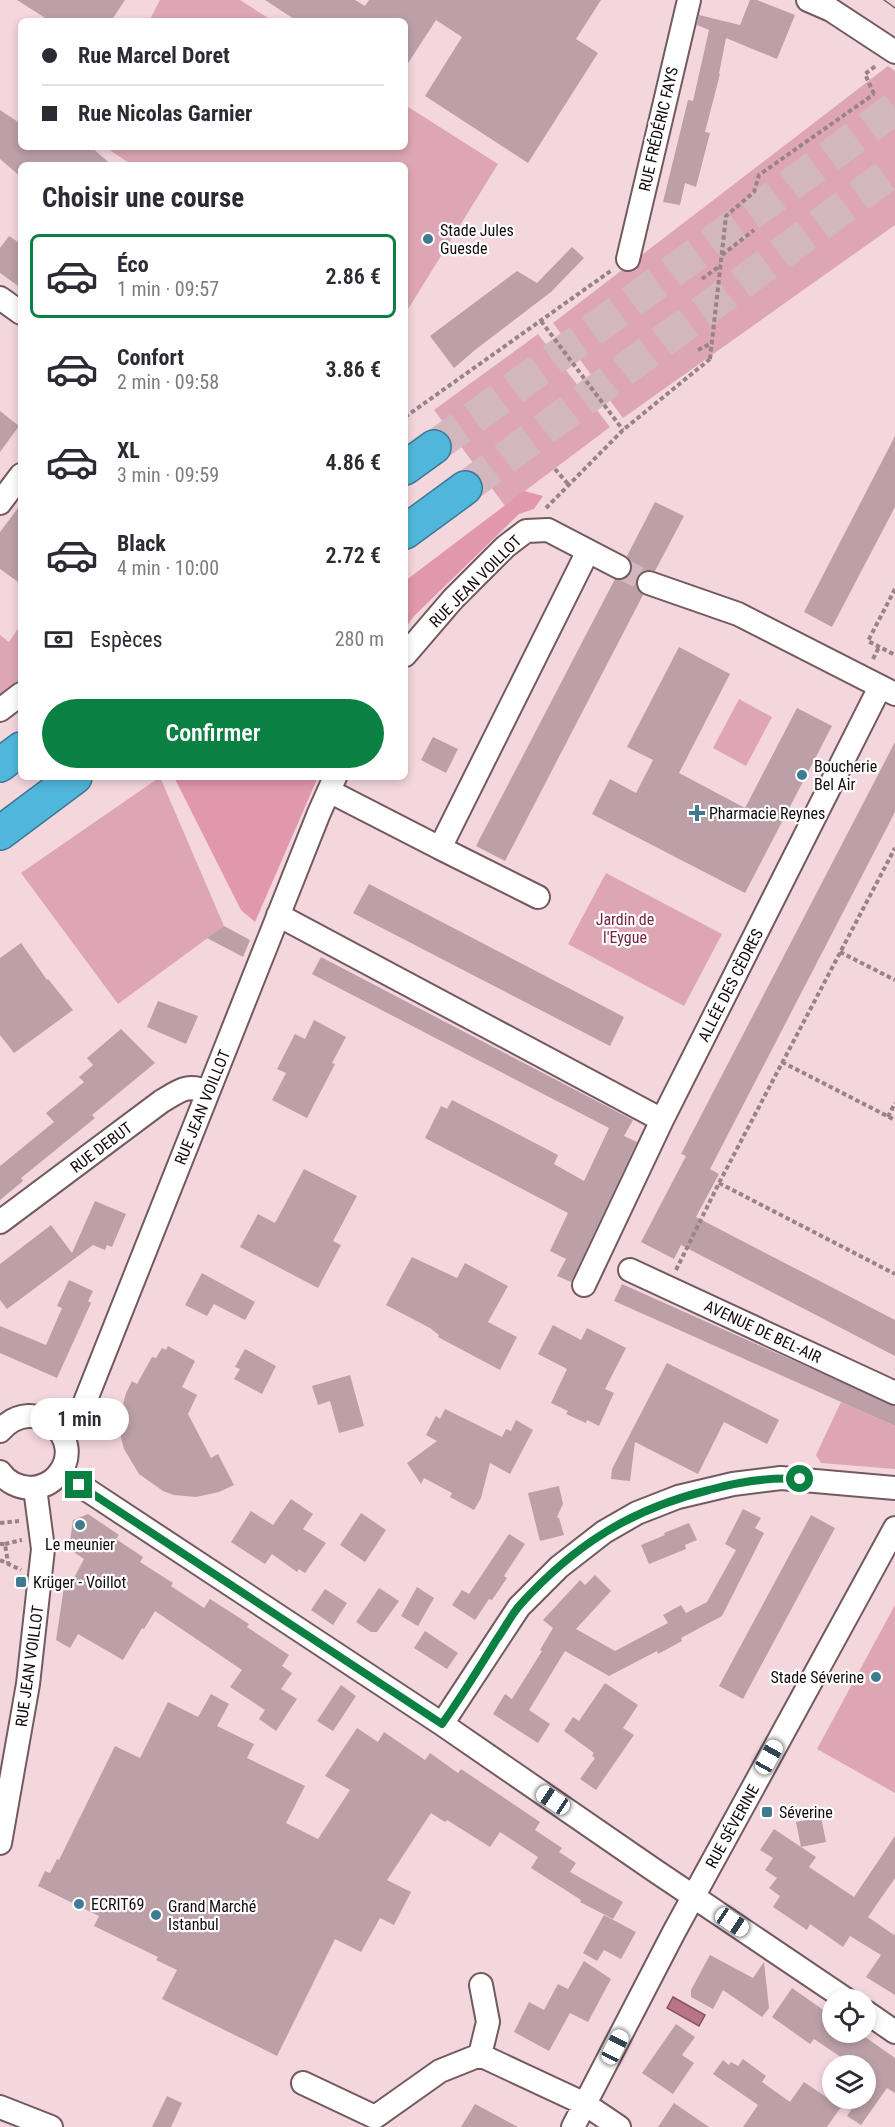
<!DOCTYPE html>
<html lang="fr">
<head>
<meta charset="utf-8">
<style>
	body { margin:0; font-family:"Roboto Condensed",sans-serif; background:#f2f2f3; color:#2b2b33; height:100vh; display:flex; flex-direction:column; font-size:22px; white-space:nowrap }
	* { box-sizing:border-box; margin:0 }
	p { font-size:20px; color:#7c7c81 }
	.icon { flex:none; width:33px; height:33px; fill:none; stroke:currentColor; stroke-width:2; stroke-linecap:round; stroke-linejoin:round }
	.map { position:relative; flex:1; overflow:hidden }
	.side { position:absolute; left:18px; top:162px; width:390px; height:618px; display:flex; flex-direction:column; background:#fff; border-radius:9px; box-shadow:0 3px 9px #0003 }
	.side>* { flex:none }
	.top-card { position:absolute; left:18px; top:18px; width:390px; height:132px; border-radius:9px; box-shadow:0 3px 9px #0003; display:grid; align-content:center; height:132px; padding:0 24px; background:#fff }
	.buttons { position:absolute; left:822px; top:1989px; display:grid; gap:12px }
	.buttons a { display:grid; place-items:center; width:54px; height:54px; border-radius:50%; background:#fff; box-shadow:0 3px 9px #0003; font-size:30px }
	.end { position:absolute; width:27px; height:27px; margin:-14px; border:8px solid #0b8043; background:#fff; box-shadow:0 0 0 3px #fff }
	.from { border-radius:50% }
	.bubble { position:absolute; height:42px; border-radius:21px; background:#fff; box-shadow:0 3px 9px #0003; font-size:20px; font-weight:600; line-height:42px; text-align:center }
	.car { position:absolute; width:18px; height:36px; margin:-18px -9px; border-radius:8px; box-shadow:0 0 4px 2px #0007; background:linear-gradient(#fff 24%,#345 0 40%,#fff 0 76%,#345 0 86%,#fff 0) }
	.top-card b { display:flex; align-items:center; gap:21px; height:57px; font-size:22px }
	.top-card b+b { border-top:2px solid #e1e1e2 }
	.top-card i { width:15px; height:15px; background:#2b2b33 }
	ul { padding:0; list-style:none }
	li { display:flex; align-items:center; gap:18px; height:84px; margin:0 12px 9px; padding:0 12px; border:3px solid transparent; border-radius:9px }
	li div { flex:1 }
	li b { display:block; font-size:22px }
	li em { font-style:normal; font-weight:600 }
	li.current { border-color:#0b8043 }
	li>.icon { width:54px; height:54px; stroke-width:1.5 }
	h2 { padding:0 24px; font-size:27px; line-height:72px }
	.pay { display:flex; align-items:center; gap:15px; height:66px; padding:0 24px; font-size:22px }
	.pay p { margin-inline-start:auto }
	.action { display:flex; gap:12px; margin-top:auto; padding:12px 24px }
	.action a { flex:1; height:69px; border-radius:36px; background:#0b8043; color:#fff; font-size:24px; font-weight:600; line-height:69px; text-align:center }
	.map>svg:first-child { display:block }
</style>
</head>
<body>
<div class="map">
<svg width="895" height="2127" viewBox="0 0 895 2127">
	<rect width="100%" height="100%" fill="#f4d6dd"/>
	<path fill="#dea6b5" d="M160,0H240L273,21H149Z
		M888,66L895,71V225L623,418L553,323Z
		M405,105L498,164L405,314V165H132L105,147H405Z
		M538,334L610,427L505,506L434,410Z
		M21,624V686L0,702V635L9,642Z
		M739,699L772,717L746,766L713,748Z
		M160,777L224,926L118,1004L21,873Z
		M606,873L722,934L684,1006L568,944Z
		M841,1402L895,1426V1469L821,1463L816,1455Z
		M895,1605V1793L817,1749Z"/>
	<path fill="#e197ac" d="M524,491L543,496L534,509L519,514L413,617L405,629V581Z
		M174,777H318L255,922L241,910Z"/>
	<path fill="#b97488" stroke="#875463" stroke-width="1.5" d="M673,1997L705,2015L699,2026L667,2008Z"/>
	<path fill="#bda0a7" d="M17,0H125L111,21H50Z
		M265,0H355L365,6L369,0H601L576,39L598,53L528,163L425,96L462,37L436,20L405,68V21H297Z
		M750,0H757L795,15L777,59L726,38L719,74H720L705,132L710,133L696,187L685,183L680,205L663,202L688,100L693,101L709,30L697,25L699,15L740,25Z
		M0,110L21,124V147H91L112,165H21V177L0,159Z
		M9,236L21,244V288L0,273V248Z
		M572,247L584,258L551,292L475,350L454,368L430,336L517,271L537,283Z
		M0,411L19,426L0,452Z
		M895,436V507L832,627L804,612Z
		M655,502L684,516L655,571L646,570L641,572L637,578L636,586L643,595L505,861L476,846L615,579H626L631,573L632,566L627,556Z
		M21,504V584L0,569V532Z
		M679,647L730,674L679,773L745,808L797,708L832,726L745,893L592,814L610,779L636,793L653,760L627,747Z
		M433,737L458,749L446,773L421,760Z
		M895,742V812L710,1169L719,1174L696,1217L895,1320V1356L681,1245L674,1259L641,1242L686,1156L681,1154Z
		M369,884L624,1017L610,1046L353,913Z
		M224,926L250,940L243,957L207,938Z
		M21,943L47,980L48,979L73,1010L14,1053L0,1035V958Z
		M321,957L633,1120L624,1136L637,1142L571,1282L557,1276L566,1259L550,1251L568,1213L425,1138L441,1106L447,1109L452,1100L558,1155L554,1164L584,1181L609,1128L312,974Z
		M158,1001L198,1016L186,1044L147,1027Z
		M314,1020L346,1037L332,1063L335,1064L307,1118L272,1100L286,1073L277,1069L295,1034L305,1039Z
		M121,1029L155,1063L92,1115L95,1118L21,1178L23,1181L0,1200V1166L54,1122L46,1113L84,1082L79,1077L93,1065L87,1058Z
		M304,1169L357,1196L333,1241L341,1245L318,1288L240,1247L258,1214L275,1223Z
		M95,1201L126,1214L112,1247L107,1245L105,1250L93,1245L7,1309L0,1300V1264L51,1225L72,1253Z
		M412,1257L457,1278L465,1263L508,1286L488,1322L517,1337L500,1370L438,1337L439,1335L430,1328L386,1305Z
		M202,1273L255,1302L245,1320L214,1304L207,1316L185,1305Z
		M69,1280L93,1291L88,1301L91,1303L57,1378L0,1353V1326L46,1345L62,1308L57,1306Z
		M622,1284L895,1406V1426L614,1301Z
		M553,1325L581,1340L587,1328L626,1348L605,1389L614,1393L599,1426L587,1420L586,1423L566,1414L568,1411L551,1403L567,1369L538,1354Z
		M168,1346L195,1361L182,1387L197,1395L188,1414L211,1458L218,1454L234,1485L219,1492L196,1497L174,1495L163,1491L139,1474L124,1449L121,1438L120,1415L126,1393L132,1381L137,1384L152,1357L156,1358L162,1348L166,1350Z
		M245,1349L276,1366L262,1394L234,1379L240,1369L235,1367Z
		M667,1363L779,1420L767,1444L724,1422L698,1474L635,1442L630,1481L611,1479L612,1469Z
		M350,1375L364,1426L339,1433L330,1401L318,1405L312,1386Z
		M445,1409L502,1437L506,1429L511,1431L516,1420L533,1430L510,1474L490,1463L481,1498L474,1510L450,1497L452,1493L424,1478L421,1484L407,1463L437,1441L426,1435L436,1416L440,1419Z
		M559,1486L563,1504L557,1517L559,1518L564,1535L540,1541L528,1493Z
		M291,1499L313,1514L303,1529L326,1543L305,1573L299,1569L297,1572L272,1554L265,1564L231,1542L251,1511L273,1525Z
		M743,1509L761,1518L755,1528L764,1533L722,1616L681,1638L682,1641L658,1654L657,1651L609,1676L565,1651L529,1710L550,1724L538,1743L493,1714L505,1694L512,1699L542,1651L540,1650L553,1628L543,1620L580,1580L585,1585L595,1575L611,1591L576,1629L615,1651L668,1623L663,1615L681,1605L686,1613L707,1602L736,1550L725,1544Z
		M361,1513L386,1530L365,1562L340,1545Z
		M88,1514L119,1535L116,1539L143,1557L140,1562L173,1583L171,1586L204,1608L210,1599L249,1624L247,1627L289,1655L282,1666L292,1673L281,1689L297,1699L276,1731L259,1719L265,1710L230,1687L242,1670L155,1611L144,1629L142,1628L123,1660L78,1634L70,1648L56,1640L64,1587L68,1589L84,1559L69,1549L73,1520Z
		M811,1515L835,1528L743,1699L719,1686Z
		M689,1523L697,1540L685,1545L686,1549L649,1564L641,1545L665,1535L664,1533Z
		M509,1534L525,1544L504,1576L507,1578L492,1600L489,1599L475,1620L452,1605L462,1590L469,1594Z
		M417,1587L434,1598L418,1626L401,1616Z
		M379,1588L399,1601L377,1632H371L356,1622Z
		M325,1589L347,1603L333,1625L311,1610Z
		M425,1631L458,1653L447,1669L414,1648Z
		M605,1683L638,1705L623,1728L634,1735L596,1790L580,1779L595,1758L592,1756L594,1753L564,1731L573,1717L579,1721Z
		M341,1685L356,1696L333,1731L317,1721Z
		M211,1694L229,1704L217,1726L254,1744L247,1758L305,1786L286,1823L318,1839L350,1790L325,1776L357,1728L378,1742L384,1732L425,1760L430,1753L458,1773L461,1769L540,1822L535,1830L562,1848L559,1852L576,1863L570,1872L623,1902L613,1919L580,1902L581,1900L531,1868L538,1857L500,1832L490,1847L447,1820L445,1822L431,1813L387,1880L411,1892L394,1925L380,1918L361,1952L335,1939L277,2056L162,1999L177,1970L156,1960L158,1957L94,1926L99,1916L38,1886L45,1871L50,1873L57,1859L59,1860L115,1746L140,1758L168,1702L198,1717Z
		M821,1817L826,1842L801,1847L796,1822Z
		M774,1829L816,1857L809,1867L854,1897L895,1836V1878L868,1917L894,1935L895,1933V1995L866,1977L881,1955L850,1936L843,1947L810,1924L807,1930L773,1907L780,1896L769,1888L777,1878L765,1870L773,1858L760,1850Z
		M604,1915L636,1932L621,1959L604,1950L597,1961L583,1953Z
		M710,1955L753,1978L764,1962L769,2008L762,2017L723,1990L713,2009L691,1997V1990Z
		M584,1961L611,1979L588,2022L570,2013L549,2051L514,2032L529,2002L544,2010L558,1984L568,1989Z
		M792,1988L832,2016V2032H858L895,2058V2093L887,2088L861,2125L847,2116L859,2098H866V2089L873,2078L866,2073V2066H854L814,2039L810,2044L772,2017Z
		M676,2024L695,2037L682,2055L694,2063L673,2094L642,2073Z
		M743,2059L766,2076L762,2082L790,2102L804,2082L841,2107L827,2127H743L758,2105L713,2074L723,2060L729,2065L731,2062L738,2066Z
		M167,2096L182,2103L171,2127H152Z
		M674,2103L709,2127H658Z
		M475,2104L518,2127H461Z"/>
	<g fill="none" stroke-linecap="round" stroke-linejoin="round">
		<path stroke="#d2b7be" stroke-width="22" stroke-dasharray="22 11" stroke-linecap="butt" d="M619,567L649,583"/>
		<path stroke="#d2b7be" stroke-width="33" stroke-dasharray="33 16" stroke-linecap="butt" d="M434,447L895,108
			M465,488L895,169"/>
		<defs>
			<path id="minor" d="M808,0L831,10L895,52
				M628,259L689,0
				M0,298L21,313
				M0,503L21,475
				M649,583L738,614L895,694
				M405,655L453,599L505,547L526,531L548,530L619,567
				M0,710L21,694
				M329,791L440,848L588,551
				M440,848L538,897
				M278,915L662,1120
				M0,1222L162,1101C179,1091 188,1083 207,1092
				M630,1270L895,1393
				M584,1285L662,1120L880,687
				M58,1429L81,1412L319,813L335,777
				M0,1431C35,1391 89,1440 57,1476C51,1483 42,1487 32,1488C19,1488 7,1482 0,1472
				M60,1472L442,1724L654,1870L847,2000
				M442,1724L519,1607L559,1567L604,1532L637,1513L678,1497L733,1484L781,1478L895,1488
				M0,1843L28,1684L43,1549L35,1488
				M866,2012L895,2032
				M480,2055L488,2022L481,1985
				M303,2083L375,2117L440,2071L480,2055L585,2104L619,2127
				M0,2107L51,2127
				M573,2127L674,1932L895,1528"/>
			<path id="highway" d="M405,468L434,447
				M405,532L465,488
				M0,765L21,749
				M0,833L75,777"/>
		</defs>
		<use href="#minor" stroke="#735960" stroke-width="26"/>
		<use href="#highway" stroke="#3b7993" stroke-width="36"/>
		<path stroke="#998389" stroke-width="4" stroke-dasharray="4.5 3" stroke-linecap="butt" d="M874,94L865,74L877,65
			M722,255L754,230
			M702,279L721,265
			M698,350L712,343
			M405,417L612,270
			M555,469L568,484
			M546,508L623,430L710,359
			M895,589L868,641L895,655
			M873,659L879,647
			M840,952L895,980
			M782,1062L895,1120
			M888,1117L895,1103
			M719,1183L895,1274
			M676,1270L719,1183L895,848
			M0,1523L19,1521
			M0,1544H5L8,1563
			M5,1544L22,1540
			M0,1560L21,1570"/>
		<use href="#minor" stroke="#fff" stroke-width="22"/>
		<use href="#highway" stroke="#51b6db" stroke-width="33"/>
		<path stroke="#776469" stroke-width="1.5" d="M884,0L895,8"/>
		<path stroke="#998389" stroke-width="4" stroke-dasharray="4.5 3" stroke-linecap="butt" d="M541,321L623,430
			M710,359L726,216L754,192L759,175L874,94"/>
	</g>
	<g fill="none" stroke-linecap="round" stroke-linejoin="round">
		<path stroke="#0b8043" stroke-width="8" d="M79,1485L442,1724C462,1696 479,1668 497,1639C505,1628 511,1615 520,1605C574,1545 631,1509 709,1490C738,1482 769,1477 800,1479"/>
	</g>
	<g fill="#3e7a92" stroke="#fff" stroke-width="2">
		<circle cx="428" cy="239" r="6"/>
		<circle cx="802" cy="775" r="6"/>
		<path d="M694 804h6v6h6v6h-6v6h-6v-6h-6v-6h6z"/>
		<circle cx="80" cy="1525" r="6"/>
		<rect x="15" y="1576" width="12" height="12" rx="3"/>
		<circle cx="876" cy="1677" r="6"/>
		<rect x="761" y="1806" width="12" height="12" rx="3"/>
		<circle cx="79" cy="1904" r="6"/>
		<circle cx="156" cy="1915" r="6"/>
	</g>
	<g text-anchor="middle" stroke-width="4.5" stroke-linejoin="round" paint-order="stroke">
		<g font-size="16" fill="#13090c" stroke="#fff">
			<text transform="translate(658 129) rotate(-77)" y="6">RUE FRÉDÉRIC FAYS</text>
			<text transform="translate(475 581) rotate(-45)" y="6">RUE JEAN VOILLOT</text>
			<text transform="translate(730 985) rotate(-63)" y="6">ALLÉE DES CÈDRES</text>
			<text transform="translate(202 1107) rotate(-68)" y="6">RUE JEAN VOILLOT</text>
			<text transform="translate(101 1147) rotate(-37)" y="6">RUE DEBUT</text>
			<text transform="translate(763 1331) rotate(25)" y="6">AVENUE DE BEL-AIR</text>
			<text transform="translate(29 1666) rotate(-82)" y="6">RUE JEAN VOILLOT</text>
			<text transform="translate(732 1826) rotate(-61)" y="6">RUE SÉVERINE</text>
		</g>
		<g font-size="16" fill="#13090c" stroke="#fff" text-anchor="start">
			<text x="440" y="236">Stade Jules<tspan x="440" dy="18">Guesde</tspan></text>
			<text x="814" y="772">Boucherie<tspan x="814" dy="18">Bel Air</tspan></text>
			<text x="709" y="819">Pharmacie Reynes</text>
			<text x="80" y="1550" text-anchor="middle">Le meunier</text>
			<text x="33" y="1588">Krüger - Voillot</text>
			<text x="864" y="1683" text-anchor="end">Stade Séverine</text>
			<text x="779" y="1818">Séverine</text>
			<text x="91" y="1910">ECRIT69</text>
			<text x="168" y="1912">Grand Marché<tspan x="168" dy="18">Istanbul</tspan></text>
		</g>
		<g font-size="16" fill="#792444" stroke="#fff">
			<text x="625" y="925">Jardin de<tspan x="625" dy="18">l'Eygue</tspan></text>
		</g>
	</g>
</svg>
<div class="buttons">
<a><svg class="icon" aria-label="locate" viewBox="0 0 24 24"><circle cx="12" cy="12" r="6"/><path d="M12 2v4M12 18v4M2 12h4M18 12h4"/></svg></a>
<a><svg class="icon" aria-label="layers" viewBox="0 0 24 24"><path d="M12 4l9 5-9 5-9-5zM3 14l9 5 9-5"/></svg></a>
</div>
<i class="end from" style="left:800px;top:1479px"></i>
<i class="end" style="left:79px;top:1485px"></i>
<div class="bubble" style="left:30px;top:1398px;width:99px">1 min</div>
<i class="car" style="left:769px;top:1757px;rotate:29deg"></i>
<i class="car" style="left:553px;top:1800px;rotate:304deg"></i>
<i class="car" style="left:732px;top:1922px;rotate:124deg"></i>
<i class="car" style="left:615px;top:2047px;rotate:27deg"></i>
<div class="top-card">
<b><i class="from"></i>Rue Marcel Doret</b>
<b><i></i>Rue Nicolas Garnier</b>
</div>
<section class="side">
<h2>Choisir une course</h2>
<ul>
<li class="current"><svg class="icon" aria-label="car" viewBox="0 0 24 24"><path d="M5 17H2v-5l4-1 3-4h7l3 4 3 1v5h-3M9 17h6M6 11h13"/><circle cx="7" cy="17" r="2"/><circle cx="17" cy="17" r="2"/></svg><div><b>Éco</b><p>1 min · 09:57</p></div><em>2.86 €</em></li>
<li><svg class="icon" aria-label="car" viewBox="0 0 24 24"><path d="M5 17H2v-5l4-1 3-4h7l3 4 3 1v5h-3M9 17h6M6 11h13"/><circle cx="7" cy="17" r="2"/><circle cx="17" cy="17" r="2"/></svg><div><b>Confort</b><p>2 min · 09:58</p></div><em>3.86 €</em></li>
<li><svg class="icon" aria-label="car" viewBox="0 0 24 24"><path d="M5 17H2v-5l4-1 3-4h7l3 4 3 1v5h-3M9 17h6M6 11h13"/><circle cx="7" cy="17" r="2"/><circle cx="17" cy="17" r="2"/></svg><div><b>XL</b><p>3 min · 09:59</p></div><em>4.86 €</em></li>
<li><svg class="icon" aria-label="car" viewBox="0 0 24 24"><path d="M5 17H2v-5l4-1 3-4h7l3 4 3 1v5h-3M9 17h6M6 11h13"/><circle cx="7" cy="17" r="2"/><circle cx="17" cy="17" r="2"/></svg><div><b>Black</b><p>4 min · 10:00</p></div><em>2.72 €</em></li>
</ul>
<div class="pay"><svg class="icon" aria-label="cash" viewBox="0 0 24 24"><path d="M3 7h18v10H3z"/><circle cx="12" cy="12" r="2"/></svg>Espèces<p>280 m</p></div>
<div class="action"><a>Confirmer</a></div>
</section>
</div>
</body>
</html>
